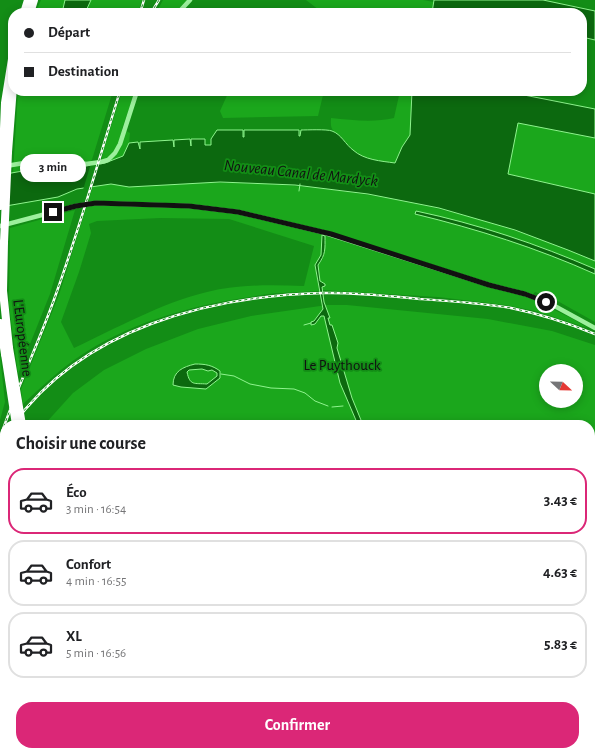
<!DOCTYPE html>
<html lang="fr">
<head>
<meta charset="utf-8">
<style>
	body { margin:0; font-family:"Alegreya Sans",sans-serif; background:#f6f6f6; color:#202124; height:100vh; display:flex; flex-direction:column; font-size:15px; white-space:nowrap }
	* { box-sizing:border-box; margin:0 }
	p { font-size:13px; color:#757577 }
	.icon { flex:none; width:22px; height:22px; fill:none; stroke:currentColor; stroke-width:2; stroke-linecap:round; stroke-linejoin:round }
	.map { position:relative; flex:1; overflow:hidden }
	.panel { position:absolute; left:0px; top:420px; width:595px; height:336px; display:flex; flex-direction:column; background:#fff; border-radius:16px 16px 0 0; box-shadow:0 2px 10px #0003 }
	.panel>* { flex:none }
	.top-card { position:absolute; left:8px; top:8px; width:579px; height:88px; border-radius:16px; box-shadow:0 2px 10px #0003; display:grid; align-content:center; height:88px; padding:0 16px; background:#fff }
	.needle { width:26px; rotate:112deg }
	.tools { position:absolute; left:539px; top:364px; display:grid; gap:8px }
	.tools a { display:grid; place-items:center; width:44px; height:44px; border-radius:50%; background:#fff; box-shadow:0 2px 10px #0003; font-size:20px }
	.end { position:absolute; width:18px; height:18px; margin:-9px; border:5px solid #111; background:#fff; box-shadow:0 0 0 2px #fff }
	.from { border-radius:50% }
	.bubble { position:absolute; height:28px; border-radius:14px; background:#fff; box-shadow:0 2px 10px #0003; font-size:13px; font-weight:600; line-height:28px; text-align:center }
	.top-card b { display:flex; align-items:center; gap:14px; height:38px; font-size:15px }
	.top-card b+b { border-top:1px solid #e0e0e0 }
	.top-card i { width:10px; height:10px; background:#202124 }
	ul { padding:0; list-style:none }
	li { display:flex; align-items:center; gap:12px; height:66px; margin:0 8px 6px; padding:0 8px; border:2px solid #e0e0e0; border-radius:16px }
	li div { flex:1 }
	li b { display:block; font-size:15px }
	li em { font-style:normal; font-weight:600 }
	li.selected { border-color:#db2777 }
	li>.icon { width:36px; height:36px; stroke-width:1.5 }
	h2 { padding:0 16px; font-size:18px; line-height:48px }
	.cta { display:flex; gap:8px; margin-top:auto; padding:8px 16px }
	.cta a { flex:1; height:46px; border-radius:16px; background:#db2777; color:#fff; font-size:16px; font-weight:600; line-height:46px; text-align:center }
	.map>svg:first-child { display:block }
</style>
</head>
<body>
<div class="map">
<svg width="595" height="756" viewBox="0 0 595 756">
	<rect width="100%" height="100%" fill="#138d16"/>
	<path fill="#1ba71c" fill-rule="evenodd" d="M41,0H142L138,13H35Z
		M163,0H187L175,13H156Z
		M306,0H423L434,2L432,13H323Z
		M18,91H113L90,166L71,168L57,165L13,173Z
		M122,91H135L122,129L130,133L129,143L123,156L101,164L103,152Z
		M229,91H324L318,116L223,118L220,111Z
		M400,91H412L410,135L402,147L395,163C381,161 364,160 353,150C349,146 346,142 342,138C333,130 330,131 331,118C352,120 373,123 394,118Z
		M518,123L595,138V194L508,174Z
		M191,183C332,180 466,206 595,261V269C537,244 478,225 416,211V214C477,229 537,248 595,274V322L554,299L535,292L530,298L573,319L588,328L535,311L505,305L438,297L322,290V287L323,286L320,281L318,265L323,259L322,236L321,255L315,265L319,291C307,292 295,292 283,293C272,293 261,295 250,297C188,306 125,324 74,360C56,373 40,388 23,404L21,389L59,295L93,186L111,184L132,187ZM160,218L229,219L314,246L304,286C271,285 238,284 207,292C161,303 117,328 74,348L61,322L79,272L91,233L89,224L97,221Z
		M75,210L50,294L18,374L9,305L10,228Z
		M327,305H347L488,319L552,331L595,345V756H48L47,751H590V425H44L73,393L104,370L146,349L198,329L251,316ZM546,371H576V401H546Z
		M0,356L5,402L0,420Z
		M5,473V751H6V756H0V494L2,477Z"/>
	<path fill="#0c690f" stroke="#8ff48e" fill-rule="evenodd" d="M65,0H91L85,13H62Z
		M434,0H543L595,11V40L582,37V13H432Z
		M412,91H525L524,95L595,109V138L518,123L508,174L595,194V261L568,250L515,230L439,208L368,194L295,185L220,182L129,187L111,184L77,189L58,197L0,207V175L57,165L73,168L105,163L123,156L129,143L138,142L140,149V142L173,140L174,147V140L190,139L191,146V139H205V145H211V139L217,130H243V137H244V130H299V136H300L301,130C307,130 327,129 332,131C341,134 346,145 353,150C364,160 381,161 395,163L402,147L410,135Z
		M416,211C478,224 537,244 595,269V274C537,248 477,229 415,214Z
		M322,235L325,236C325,249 326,254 318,265L320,281L325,284V286L322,287L324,302L330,318H328L330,325H332L338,343L337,348L352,398L363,425H358L340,383L324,316H321L315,324L311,325V322L314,321L323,309L315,265L321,255Z
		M195,364C205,364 212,365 220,371V378L206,389L181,387L173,385C173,371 183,367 195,364ZM202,369L208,371L212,370L217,373V376L207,384C194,383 190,386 187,372L189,370Z
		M142,751H317L319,756H145Z"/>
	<path fill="#138d16" d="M100,162L92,188L83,190L91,163Z"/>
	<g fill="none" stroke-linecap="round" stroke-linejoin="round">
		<path stroke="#8ff48e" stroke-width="1" d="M299,191L300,184
			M304,325L311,323
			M221,374L234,376L250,384L271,388L294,389L305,393L315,401L328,406
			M332,407L343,406
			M5,558L3,571L5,689"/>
		<path stroke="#9df09d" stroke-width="4.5" d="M178,13L190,0
			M6,166L54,158L86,164L101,162L108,160L115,153L120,144L137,91
			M0,226L76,206L96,203L189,206L238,212L322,232L489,285L525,294L551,304L595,328
			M590,457H595
			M0,487L5,475"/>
		<path stroke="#fff" stroke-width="8" d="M24,13L28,0
			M30,13L34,0
			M8,152L13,87
			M3,154L5,103L13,53
			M0,206L2,174
			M4,242L3,291L9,348
			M0,323L5,354
			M31,751V756
			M41,751V756"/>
		<defs>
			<path id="rail" d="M140,13L144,0
				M151,13L159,0
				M13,425C83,328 209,296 323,293C355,292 388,296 420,299C450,301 481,303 511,308C540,314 568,323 595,334
				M0,438C16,389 39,343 56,294C80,227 99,159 120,91
				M0,452L5,443"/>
		</defs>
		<use href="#rail" stroke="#fff" stroke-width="2.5"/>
		<use href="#rail" stroke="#138d16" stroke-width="1" stroke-dasharray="3" stroke-linecap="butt"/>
		<path stroke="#fff" stroke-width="8" d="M2,174V157
			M4,242L8,152
			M9,348L22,425
			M5,354L16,425"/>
	</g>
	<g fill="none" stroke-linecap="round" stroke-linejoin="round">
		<path stroke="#111" stroke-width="5" d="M53,212L76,206L96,203L189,206L238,212L331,234L489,285L525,294L546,302"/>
	</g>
	<g text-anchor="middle" stroke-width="3.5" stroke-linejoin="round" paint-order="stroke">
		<g font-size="15" fill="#111" stroke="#138d16">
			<text transform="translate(23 338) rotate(83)" y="5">L'Européenne</text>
		</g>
		<g font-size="15" fill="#111" stroke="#138d16">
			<text x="342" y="370">Le Puythouck</text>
		</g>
		<g font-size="16" font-style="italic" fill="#111" stroke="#138d16">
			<text transform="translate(301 172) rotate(6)" y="6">Nouveau Canal de Mardyck</text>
		</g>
	</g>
</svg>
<div class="tools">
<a><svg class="needle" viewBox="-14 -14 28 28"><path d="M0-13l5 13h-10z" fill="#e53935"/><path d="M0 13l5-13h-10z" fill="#757577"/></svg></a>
</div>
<i class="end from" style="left:546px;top:302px"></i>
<i class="end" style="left:53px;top:212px"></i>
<div class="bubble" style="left:20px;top:154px;width:66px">3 min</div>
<div class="top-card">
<b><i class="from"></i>Départ</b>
<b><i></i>Destination</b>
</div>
<section class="panel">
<h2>Choisir une course</h2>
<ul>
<li class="selected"><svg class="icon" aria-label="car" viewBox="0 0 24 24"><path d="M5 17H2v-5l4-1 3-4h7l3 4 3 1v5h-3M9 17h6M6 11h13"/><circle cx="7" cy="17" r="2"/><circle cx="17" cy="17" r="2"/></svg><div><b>Éco</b><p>3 min · 16:54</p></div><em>3.43 €</em></li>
<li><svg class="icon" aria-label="car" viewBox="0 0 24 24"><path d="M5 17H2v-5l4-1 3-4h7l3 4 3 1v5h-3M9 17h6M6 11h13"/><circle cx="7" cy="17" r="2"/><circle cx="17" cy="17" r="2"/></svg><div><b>Confort</b><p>4 min · 16:55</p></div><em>4.63 €</em></li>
<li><svg class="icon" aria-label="car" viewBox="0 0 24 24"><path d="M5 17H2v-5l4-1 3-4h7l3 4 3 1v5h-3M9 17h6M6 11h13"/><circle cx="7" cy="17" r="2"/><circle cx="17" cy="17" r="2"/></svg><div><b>XL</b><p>5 min · 16:56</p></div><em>5.83 €</em></li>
</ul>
<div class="cta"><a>Confirmer</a></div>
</section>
</div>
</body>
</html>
